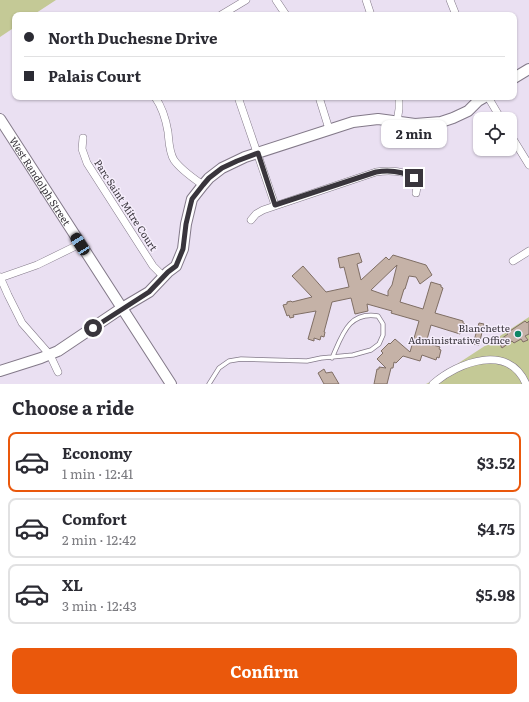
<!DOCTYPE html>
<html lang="en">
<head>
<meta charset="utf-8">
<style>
	body { margin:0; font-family:Literata,serif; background:#f7f7f7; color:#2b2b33; height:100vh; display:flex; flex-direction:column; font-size:15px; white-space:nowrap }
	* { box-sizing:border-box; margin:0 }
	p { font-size:13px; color:#7c7c81 }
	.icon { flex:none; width:22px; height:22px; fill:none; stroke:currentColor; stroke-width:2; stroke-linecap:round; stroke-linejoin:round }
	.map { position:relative; height:384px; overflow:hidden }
	.details { display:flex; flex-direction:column; background:#fff; flex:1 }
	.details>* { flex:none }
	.top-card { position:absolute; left:12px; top:12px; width:505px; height:88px; border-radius:8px; box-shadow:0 1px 3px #0004; display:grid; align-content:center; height:88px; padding:0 12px; background:#fff }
	.buttons { position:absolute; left:473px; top:112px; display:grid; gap:8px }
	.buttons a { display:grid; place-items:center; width:44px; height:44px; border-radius:8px; background:#fff; box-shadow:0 1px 3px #0004; font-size:20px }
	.end { position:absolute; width:18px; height:18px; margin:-9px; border:5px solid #39353c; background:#fff; box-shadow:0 0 0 2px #fff }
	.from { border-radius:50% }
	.bubble { position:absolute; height:28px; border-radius:8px; background:#fff; box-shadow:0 1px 3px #0004; font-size:13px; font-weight:700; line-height:28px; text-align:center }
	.car { position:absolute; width:12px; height:24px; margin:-12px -6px; border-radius:5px; box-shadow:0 0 3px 1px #0007; background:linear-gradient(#222 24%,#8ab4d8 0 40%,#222 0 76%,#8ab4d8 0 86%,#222 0) }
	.top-card b { display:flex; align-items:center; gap:14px; height:38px; font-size:15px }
	.top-card b+b { border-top:1px solid #e1e1e2 }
	.top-card i { width:10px; height:10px; background:#2b2b33 }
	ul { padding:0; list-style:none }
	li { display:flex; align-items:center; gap:12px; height:60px; margin:0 8px 6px; padding:0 4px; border:2px solid #e1e1e2; border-radius:8px }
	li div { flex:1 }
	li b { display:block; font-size:15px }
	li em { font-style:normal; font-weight:700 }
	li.active { border-color:#ea580c }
	li>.icon { width:36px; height:36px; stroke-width:1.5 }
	h2 { padding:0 12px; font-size:18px; line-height:48px }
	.primary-button { display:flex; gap:8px; margin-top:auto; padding:8px 12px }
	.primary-button a { flex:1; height:46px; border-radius:8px; background:#ea580c; color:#fff; font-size:16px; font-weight:700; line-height:46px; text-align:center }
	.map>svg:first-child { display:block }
</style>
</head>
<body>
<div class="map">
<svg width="529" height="384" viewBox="0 0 529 384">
	<rect width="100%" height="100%" fill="#eae0f2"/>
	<path fill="#c4c996" d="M0,0H56L33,15H15V27L0,37Z
		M529,317V384H426L428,383Z"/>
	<path fill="#c5b2a7" stroke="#7f6e64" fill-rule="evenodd" d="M359,253L362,262L357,264L361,280L386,257L389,260L393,255L426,265L432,275L420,284L416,277L409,276L405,289H404L400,302L423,309L431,282L441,285V287L443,288L435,313L463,321V323L465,324L463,332H460V334L431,325L426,343L440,347L439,349L441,350L439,358L437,357L436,360L422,355L420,361L403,356L396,363L394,362L393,368H391L387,384H374L377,369H379V367L386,368L377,359L383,353L381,351L389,343L390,344L395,339L410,352L419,321L391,313L392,311L367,304L368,311L355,314L351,298L332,302L324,332H325L324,337L321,336L320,340L314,338V341L308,339L316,311L293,315L294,317L290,318L289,315L287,316L283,305L287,304V302L291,301L292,302L312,297L292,276L303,266L326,292L349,287L344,267L340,268L338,258ZM397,265L392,285L388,291V296L371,290Z
		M525,321L527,323L529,321V334L525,336L528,340L523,342L521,339L514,343L512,341L502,348L498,341L508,334L507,333Z
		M479,323L484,324L479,345L473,344Z
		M324,369L326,373L332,372L339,384H324L318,373Z"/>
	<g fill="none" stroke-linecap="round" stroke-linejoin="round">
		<defs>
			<path id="lane" d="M209,384L219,368L229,361L241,359L307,361L321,358L353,355L371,350L379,344L383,335V324L378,316C348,311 342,336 332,358"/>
			<path id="street" d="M276,0L286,15
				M366,0L371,15
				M450,0L456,15
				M221,15L246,0
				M155,97C162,107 166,120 168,132C169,141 169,152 174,160C181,170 193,178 203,185
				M238,97L275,205
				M319,97L329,129
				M488,97L501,119
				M397,122L399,109V97
				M510,134L529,165
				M83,138L82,149L87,163L153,266L164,277
				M251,220L256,214L263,210L376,172C389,170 408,170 416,181L417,187L416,193
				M513,261L529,251
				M0,277L8,295L22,323L50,355L58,372
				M0,278L37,265L80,244
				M433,384C458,362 509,343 526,384"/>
			<g id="secondary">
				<path d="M514,78L529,69"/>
				<path id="s1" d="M0,119L171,384"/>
				<path d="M0,371L41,358L58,351L122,308L149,292L168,272L176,266L183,249L186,224L192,199L203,185L209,178L222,168L245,157L353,122L378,119L415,124L441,122L453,118L468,111L478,101L485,97"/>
			</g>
		</defs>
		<use href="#lane" stroke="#837989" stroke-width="5"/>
		<use href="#street" stroke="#837989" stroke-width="8"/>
		<use href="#secondary" stroke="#837989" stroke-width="12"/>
		<use href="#lane" stroke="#fff" stroke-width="3.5"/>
		<use href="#street" stroke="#fff" stroke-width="7"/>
		<use href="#secondary" stroke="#fff" stroke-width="10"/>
	</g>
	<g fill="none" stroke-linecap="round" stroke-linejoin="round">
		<path stroke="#39353c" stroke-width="5" d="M93,328L149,292L168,272L176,266L183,249L186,224L190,207L192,199L203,185L209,178L222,168L237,161L258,153L275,205L376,172C389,170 402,171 414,178"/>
	</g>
	<circle fill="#0e8565" stroke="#f6eefc" stroke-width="1.5" cx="518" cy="334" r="4"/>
	<g text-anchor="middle" stroke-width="3" stroke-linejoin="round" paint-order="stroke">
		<g font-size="10" fill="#39353c" stroke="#f6eefc">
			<text dy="4" stroke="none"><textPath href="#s1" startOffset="74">West Randolph Street</textPath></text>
			<text transform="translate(126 205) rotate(57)" y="4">Parc Saint Mitre Court</text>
		</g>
		<g font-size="10" fill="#39353c" stroke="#f6eefc" text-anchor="end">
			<text x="510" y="332">Blanchette<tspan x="510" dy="12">Administrative Office</tspan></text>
		</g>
	</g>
</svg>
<div class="buttons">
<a><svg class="icon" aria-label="locate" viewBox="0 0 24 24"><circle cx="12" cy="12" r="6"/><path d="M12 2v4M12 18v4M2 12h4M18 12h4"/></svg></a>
</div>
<i class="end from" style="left:93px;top:328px"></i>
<i class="end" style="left:414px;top:178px"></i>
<div class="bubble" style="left:381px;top:120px;width:66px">2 min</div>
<i class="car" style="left:80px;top:244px;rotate:327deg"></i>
<div class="top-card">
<b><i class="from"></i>North Duchesne Drive</b>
<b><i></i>Palais Court</b>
</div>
</div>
<section class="details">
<h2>Choose a ride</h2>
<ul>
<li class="active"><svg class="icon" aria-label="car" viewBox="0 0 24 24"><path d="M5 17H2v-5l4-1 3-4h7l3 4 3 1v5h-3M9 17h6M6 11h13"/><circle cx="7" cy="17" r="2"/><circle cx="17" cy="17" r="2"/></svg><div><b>Economy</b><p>1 min · 12:41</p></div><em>$3.52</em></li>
<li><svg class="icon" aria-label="car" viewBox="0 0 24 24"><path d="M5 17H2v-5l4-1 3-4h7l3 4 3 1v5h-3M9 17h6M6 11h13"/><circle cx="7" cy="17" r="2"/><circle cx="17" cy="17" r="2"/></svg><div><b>Comfort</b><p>2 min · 12:42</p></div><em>$4.75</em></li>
<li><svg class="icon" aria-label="car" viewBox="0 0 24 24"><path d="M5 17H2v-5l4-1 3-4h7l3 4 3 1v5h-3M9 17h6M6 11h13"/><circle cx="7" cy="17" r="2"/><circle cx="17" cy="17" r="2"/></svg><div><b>XL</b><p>3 min · 12:43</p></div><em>$5.98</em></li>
</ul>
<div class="primary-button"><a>Confirm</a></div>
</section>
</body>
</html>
